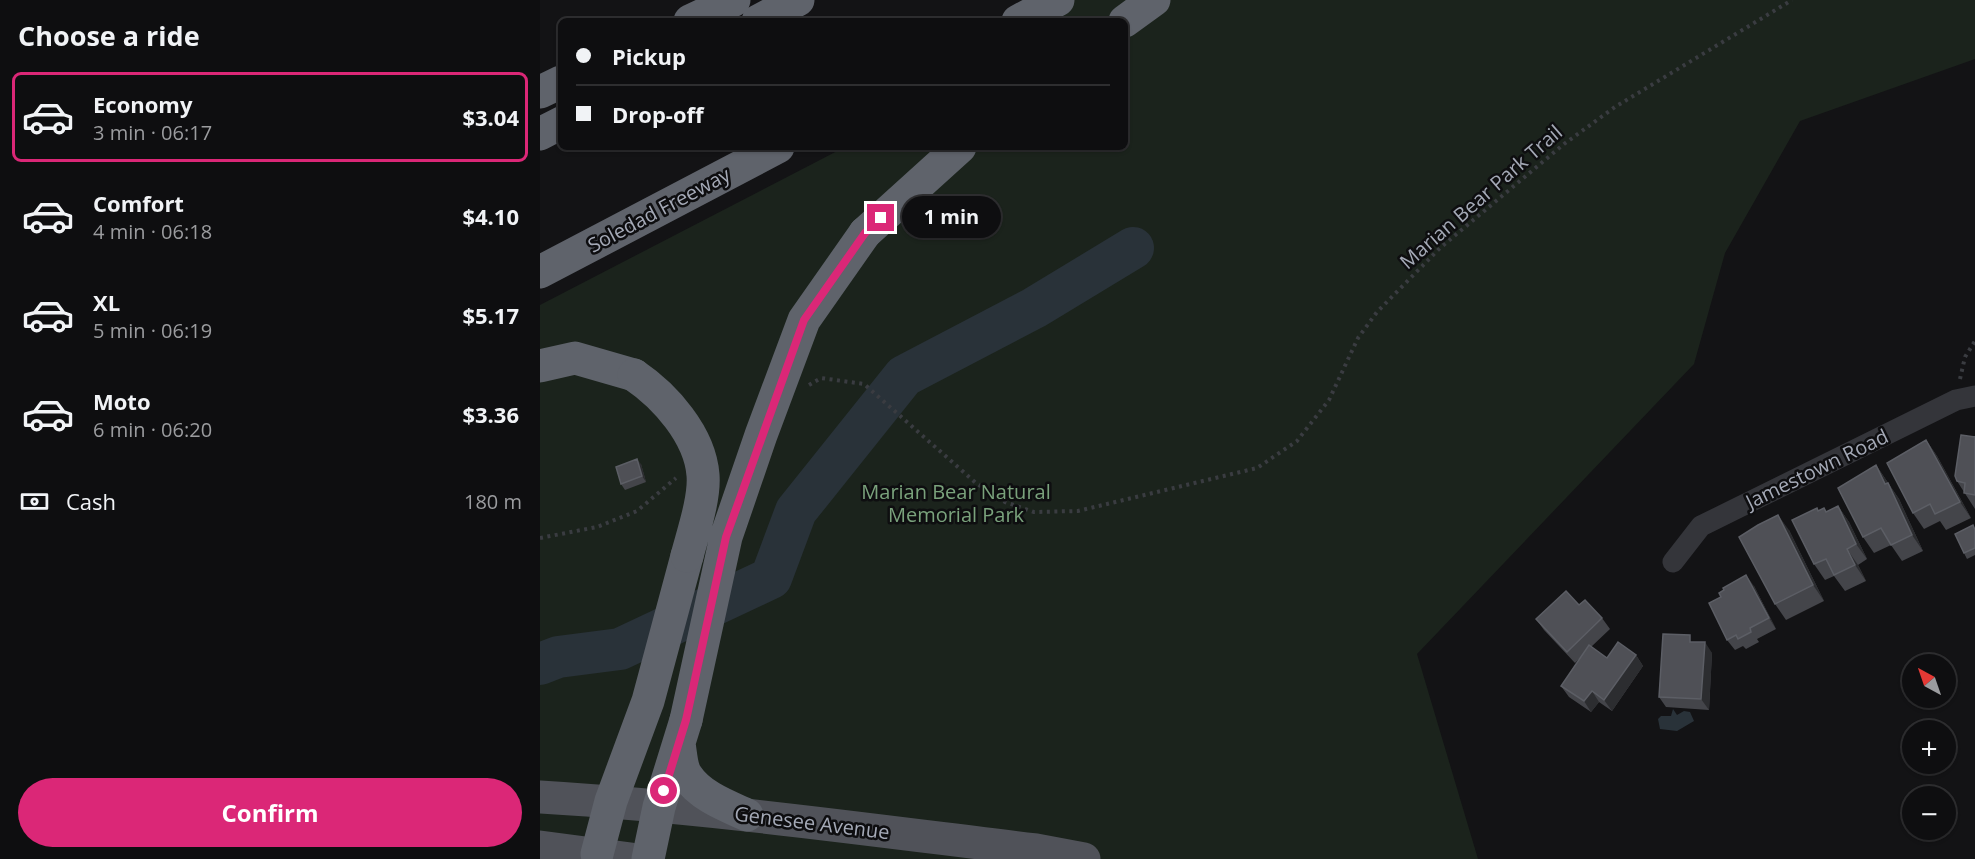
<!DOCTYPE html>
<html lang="en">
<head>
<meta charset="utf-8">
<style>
	body { margin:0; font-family:"Open Sans",sans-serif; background:#1c1c1e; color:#f1f3f6; height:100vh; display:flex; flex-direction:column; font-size:22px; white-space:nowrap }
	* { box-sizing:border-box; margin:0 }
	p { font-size:20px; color:#9b9c9f }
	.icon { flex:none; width:33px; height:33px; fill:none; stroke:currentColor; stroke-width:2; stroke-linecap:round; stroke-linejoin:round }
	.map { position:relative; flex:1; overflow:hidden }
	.sheet { display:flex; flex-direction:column; background:#0e0e10; width:540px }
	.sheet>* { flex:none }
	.guide { position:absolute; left:18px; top:18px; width:570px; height:132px; border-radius:9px; box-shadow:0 2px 4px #0004,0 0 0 2px #2e2e30; display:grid; align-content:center; height:132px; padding:0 18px; background:#0e0e10 }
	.needle { width:39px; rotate:320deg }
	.fabs { position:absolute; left:1362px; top:654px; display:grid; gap:12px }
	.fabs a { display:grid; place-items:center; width:54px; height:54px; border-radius:50%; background:#0e0e10; box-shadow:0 2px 4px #0004,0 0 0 2px #2e2e30; font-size:30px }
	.end { position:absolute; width:27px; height:27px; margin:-14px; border:8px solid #db2777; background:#fff; box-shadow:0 0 0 3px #fff }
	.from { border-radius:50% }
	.bubble { position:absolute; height:42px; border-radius:21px; background:#0e0e10; box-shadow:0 2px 4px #0004,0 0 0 2px #2e2e30; font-size:20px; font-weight:700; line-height:42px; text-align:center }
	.guide b { display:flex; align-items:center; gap:21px; height:57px; font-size:22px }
	.guide b+b { border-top:2px solid #2e2e30 }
	.guide i { width:15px; height:15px; background:#f1f3f6 }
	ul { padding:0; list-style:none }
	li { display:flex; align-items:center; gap:18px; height:90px; margin:0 12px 9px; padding:0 6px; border:3px solid transparent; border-radius:9px }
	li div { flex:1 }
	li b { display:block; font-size:22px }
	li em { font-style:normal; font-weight:700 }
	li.active { border-color:#db2777 }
	li>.icon { width:54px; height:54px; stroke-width:1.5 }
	h2 { padding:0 18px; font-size:27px; line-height:72px }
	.pay { display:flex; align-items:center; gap:15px; height:66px; padding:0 18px; font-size:22px }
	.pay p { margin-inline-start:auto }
	.button { display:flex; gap:12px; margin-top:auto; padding:12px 18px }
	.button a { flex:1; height:69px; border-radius:36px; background:#db2777; color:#fff; font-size:24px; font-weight:700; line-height:69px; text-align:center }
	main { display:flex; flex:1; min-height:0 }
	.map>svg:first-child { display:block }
</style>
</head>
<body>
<main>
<section class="sheet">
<h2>Choose a ride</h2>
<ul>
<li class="active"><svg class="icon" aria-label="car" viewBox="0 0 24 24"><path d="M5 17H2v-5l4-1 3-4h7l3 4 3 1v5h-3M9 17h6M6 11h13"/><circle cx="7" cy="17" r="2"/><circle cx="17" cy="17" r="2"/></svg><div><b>Economy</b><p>3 min · 06:17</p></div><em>$3.04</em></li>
<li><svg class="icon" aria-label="car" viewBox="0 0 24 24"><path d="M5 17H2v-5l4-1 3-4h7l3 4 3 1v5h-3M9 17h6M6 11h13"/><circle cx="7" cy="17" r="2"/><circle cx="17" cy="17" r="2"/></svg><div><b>Comfort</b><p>4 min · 06:18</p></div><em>$4.10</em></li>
<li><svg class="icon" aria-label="car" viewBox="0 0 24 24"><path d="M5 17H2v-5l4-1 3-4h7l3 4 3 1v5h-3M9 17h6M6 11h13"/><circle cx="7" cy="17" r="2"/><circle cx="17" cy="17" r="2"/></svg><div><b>XL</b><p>5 min · 06:19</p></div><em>$5.17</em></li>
<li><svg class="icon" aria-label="car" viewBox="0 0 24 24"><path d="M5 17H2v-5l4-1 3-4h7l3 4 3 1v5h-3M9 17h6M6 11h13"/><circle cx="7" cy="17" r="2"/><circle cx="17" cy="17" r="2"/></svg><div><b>Moto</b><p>6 min · 06:20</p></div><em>$3.36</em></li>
</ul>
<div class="pay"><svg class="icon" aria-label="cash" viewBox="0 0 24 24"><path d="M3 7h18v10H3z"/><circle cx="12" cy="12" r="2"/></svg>Cash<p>180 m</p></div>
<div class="button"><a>Confirm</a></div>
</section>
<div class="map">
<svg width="1435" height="859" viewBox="0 0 1435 859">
	<rect width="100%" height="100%" fill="#131315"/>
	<path fill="#1b231c" d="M511,0H1435V59L1260,121L1185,253L1154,364L877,654L938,859H0V305L305,147H585V21H487Z"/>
	<path fill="#293239" d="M1133,709L1137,715L1144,711L1150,712L1154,721L1137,731L1120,729L1118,719L1121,716H1131Z"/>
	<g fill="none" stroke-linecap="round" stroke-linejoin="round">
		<path stroke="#293239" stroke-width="42" d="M0,664L18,657L80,649L231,578L256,511L364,376L494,308L593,248"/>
		<path stroke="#3a3c41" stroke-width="4" stroke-dasharray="3 4.5" stroke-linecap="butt" d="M1420,379L1425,357L1435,341
			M269,385L281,378L324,384L436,483L465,502L494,512L538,511L717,468L757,441L789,400L818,338L837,312L900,248L1024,144L1075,107L1252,0
			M0,538L57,527L97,511L136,478"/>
		<path stroke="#34353a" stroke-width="21" d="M1133,562L1161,526L1416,400L1435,396"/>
		<path stroke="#505259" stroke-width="33" d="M0,797C166,807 331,830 496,850L544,859
			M0,847L91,859"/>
		<path stroke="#5f636b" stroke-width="33" d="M150,21L194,0
			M218,21L258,0
			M478,21L518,0
			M585,21L614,0
			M0,92L21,82
			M0,134L21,123
			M325,233L420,147
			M0,272L238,147
			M0,366L35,358L94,375
			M139,744C141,754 141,768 147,776C160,796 187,806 207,815
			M57,854L71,801L108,701L147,556
			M108,859L119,807L146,720"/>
		<path stroke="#5f636b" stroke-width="33" d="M94,375C125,396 160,435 163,475C165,498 153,533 147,556
			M146,720L186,537L221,435L264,320L325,233"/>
	</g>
	<path fill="#44454a" d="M1435,436V509L1417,481Z
		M1386,440L1397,456L1431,518L1406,530L1400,521L1384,529L1373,513Z
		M101,464L106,482L85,490L81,484Z
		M1336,465L1359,499L1383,551L1362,561L1351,545L1334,553L1323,537Z
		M1298,506L1309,522L1327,559L1318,565L1326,581L1305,591L1294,576L1285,580L1274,564L1278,511L1284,508L1287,512Z
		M1433,525L1435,529V555L1427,559L1424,553Z
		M1249,530L1284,601L1246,620L1235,604Z
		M1214,586L1236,629L1217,639L1219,642L1206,649L1203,646L1195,650L1187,640Z
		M1039,605L1062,618L1070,629L1051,647L1067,658L1096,655L1103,666L1072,711L1059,702L1051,712L1029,697L1021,686L1043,655L1035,663L1004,630L996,619Z
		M1155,642L1172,653L1169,710L1126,707L1119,697Z"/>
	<path fill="#2c2d30" d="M1386,440L1397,456L1431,518L1420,502Z
		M97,459L101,464L106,482L102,476Z
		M1336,465L1359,499L1383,551L1372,535Z
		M1298,506L1309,522L1327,559L1316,544Z
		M1238,515L1249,530L1284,601L1273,585Z
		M1307,549L1318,565L1326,581L1315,565Z
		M1206,575L1214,586L1236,629L1229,618Z
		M1165,642L1172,653L1169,710L1161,699Z
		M1096,655L1103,666L1072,711L1064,700Z
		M1052,691L1059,702L1051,712L1044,701Z"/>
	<path fill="#4f5056" stroke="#5c5e65" stroke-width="1.5" d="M1421,435L1435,437V436V495L1424,493L1425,483L1417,481L1415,476Z
		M1386,440L1420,502L1395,514L1390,504L1373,513L1347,463Z
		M97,459L102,476L81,484L76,467Z
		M1336,465L1345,484L1348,483L1372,535L1351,545L1341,528L1323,537L1298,488Z
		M1298,506L1316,544L1307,549L1315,565L1294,575L1286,559L1274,564L1252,520L1277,508L1278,511L1284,508L1286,512Z
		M1238,515L1273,585L1235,604L1199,537L1218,525Z
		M1433,525L1435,530V548L1424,553L1415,534Z
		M1206,575L1229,618L1210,628L1211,632L1198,639L1196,635L1187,640L1169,603L1181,597L1179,593L1184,590L1183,588Z
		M1026,591L1039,605L1045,600L1062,618L1027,652L996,619Z
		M1123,634L1150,635V642H1165L1161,699L1119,697Z
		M1078,642L1096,655L1064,700L1052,691L1044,701L1021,686L1049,645L1067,658Z"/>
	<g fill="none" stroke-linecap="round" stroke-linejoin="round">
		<path stroke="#db2777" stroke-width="8" d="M124,791L146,720L186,537L264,320L325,233L341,218"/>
	</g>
	<g text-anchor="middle" stroke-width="5" stroke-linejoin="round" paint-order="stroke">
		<g font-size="20" fill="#a4a9b6" stroke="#0e0e10">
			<text transform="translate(941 197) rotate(-41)" y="7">Marian Bear Park Trail</text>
			<text transform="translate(119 210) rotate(-28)" y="7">Soledad Freeway</text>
			<text transform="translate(1277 469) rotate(-26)" y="7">Jamestown Road</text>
			<text transform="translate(272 823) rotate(7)" y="7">Genesee Avenue</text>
		</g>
		<g font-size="20" fill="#7aa27c" stroke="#0e0e10">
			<text x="416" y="499">Marian Bear Natural<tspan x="416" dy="23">Memorial Park</tspan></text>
		</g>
	</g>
</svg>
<div class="fabs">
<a><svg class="needle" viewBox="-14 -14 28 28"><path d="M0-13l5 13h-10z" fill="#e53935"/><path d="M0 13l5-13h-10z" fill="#9b9c9f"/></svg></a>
<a>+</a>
<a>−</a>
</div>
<i class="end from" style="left:124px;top:791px"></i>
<i class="end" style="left:341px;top:218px"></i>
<div class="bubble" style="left:362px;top:196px;width:99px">1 min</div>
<div class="guide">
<b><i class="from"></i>Pickup</b>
<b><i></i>Drop-off</b>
</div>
</div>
</main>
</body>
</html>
